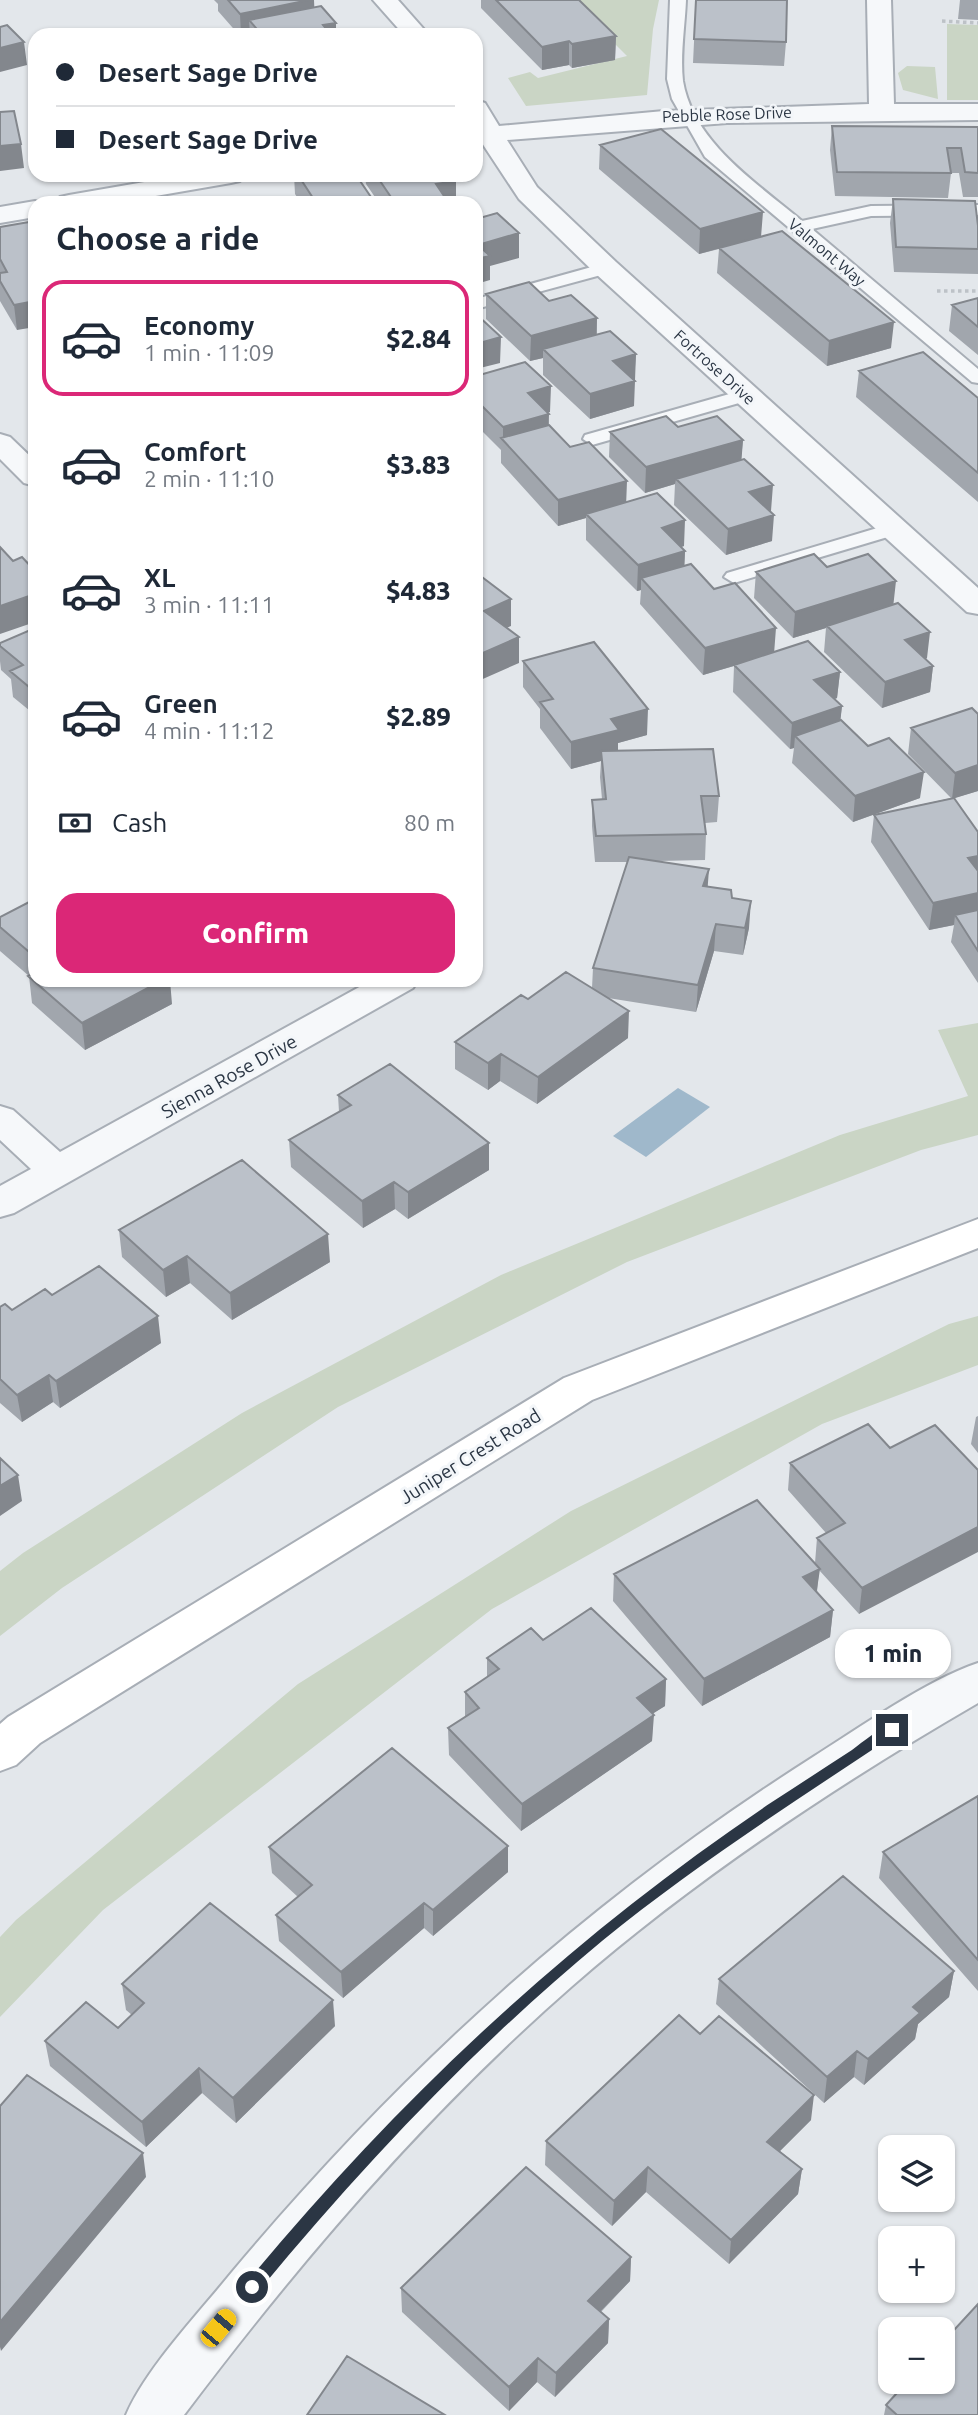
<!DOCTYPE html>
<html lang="en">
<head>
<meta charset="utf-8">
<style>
	body { margin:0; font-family:Ubuntu,sans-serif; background:#f2f2f3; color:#1f2937; height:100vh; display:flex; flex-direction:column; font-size:26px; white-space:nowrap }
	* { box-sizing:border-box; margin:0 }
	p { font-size:23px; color:#747a83 }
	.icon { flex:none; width:38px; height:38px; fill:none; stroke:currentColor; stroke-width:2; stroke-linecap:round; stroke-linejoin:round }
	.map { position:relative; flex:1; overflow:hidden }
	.sheet { position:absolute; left:28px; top:196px; width:455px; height:791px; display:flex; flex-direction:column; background:#fff; border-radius:21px; box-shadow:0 2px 5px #0004 }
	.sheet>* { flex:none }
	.banner { position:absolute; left:28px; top:28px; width:455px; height:154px; border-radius:21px; box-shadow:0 2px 5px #0004; display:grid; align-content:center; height:154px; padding:0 28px; background:#fff }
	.fabs { position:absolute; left:878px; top:2135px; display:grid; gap:14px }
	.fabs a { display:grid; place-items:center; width:77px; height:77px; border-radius:14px; background:#fff; box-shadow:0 2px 5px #0004; font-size:35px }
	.end { position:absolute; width:32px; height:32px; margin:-16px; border:9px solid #2b3644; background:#fff; box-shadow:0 0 0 4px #fff }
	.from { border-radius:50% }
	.bubble { position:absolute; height:49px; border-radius:21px; background:#fff; box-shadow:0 2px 5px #0004; font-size:23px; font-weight:800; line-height:49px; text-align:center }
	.car { position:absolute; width:21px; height:42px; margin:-21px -10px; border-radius:9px; box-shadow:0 0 5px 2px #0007; background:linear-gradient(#f5c518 24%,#345 0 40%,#f5c518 0 76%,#345 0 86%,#f5c518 0) }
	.banner b { display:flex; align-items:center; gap:24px; height:66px; font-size:26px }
	.banner b+b { border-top:2px solid #e0e1e3 }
	.banner i { width:18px; height:18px; background:#1f2937 }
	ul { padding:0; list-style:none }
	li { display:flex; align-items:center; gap:21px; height:116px; margin:0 14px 10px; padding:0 14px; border:4px solid transparent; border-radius:21px }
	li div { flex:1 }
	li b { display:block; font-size:26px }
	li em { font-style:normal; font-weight:800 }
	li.on { border-color:#db2777 }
	li>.icon { width:63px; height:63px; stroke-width:1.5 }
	h2 { padding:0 28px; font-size:32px; line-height:84px }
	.pay { display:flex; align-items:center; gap:18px; height:77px; padding:0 28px; font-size:26px }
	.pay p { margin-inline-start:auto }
	.action { display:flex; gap:14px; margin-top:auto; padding:14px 28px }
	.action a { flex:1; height:80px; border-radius:21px; background:#db2777; color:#fff; font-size:28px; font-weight:800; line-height:80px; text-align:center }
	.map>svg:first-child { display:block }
</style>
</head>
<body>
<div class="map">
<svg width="978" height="2415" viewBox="0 0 978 2415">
	<rect width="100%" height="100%" fill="#e3e7eb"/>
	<path fill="#cad5c5" d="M571,0H659L653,29L647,95L526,106L508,78L530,72L538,78L627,56Z
		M947,24L978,25V100H947Z
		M907,66L935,67L938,99L903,90L898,73Z
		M978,1023V1135L921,1150L627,1262L338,1407L62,1588L0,1636V1571L23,1553L242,1413L501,1275L840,1135L968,1096L938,1030Z
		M978,1316V1365L822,1424L492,1609L103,1910L0,2017V1937L16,1920L298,1684L571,1511L949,1324Z"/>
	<path fill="#9fb8cb" d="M678,1088L710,1107L646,1157L613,1136Z"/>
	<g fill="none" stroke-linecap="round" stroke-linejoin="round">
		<defs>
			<path id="lane" d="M670,0H686C685,26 680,55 683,81C693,142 758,184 802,221L871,206L978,205V215L871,216L812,229L978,369V383L972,382L705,157L672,99L667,79Z
				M606,263L615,268L612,272L476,309V299Z
				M747,389L756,395L753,399L592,445L583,439L585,435Z
				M894,523L904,529L901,533L734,583L724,577L727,573Z"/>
			<path id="street" d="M373,0H398L429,35H404Z
				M867,0H891L894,104H978V120L727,123L507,140L537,187L616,262L978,588V614L967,612L596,274L519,199L482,143L476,144V100L485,103L499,126L664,111L869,104Z
				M185,175H244L240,181L231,183L115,203H56L60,197L69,195Z
				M35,201L43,203H35V217L0,223V207Z
				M0,434L10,437L35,461V486L24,483L0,459Z
				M372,980H418L413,988L14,1213L0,1217V1186L31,1169L0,1140V1106L13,1110L60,1152Z
				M978,1663V1703C835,1786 696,1878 571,1987C426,2114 300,2261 184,2415H126C146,2368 199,2313 232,2272C404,2067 587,1901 813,1757C859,1728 927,1680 978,1663Z"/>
			<path id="secondary" d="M978,1219V1248L592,1400L40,1743L16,1765L0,1771V1724L8,1717L564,1378Z"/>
		</defs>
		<use href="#lane" stroke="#a8aeb6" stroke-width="4"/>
		<use href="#street" stroke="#a8aeb6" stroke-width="4"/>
		<use href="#secondary" stroke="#a8aeb6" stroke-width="4"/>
		<path stroke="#bdc2c7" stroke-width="3.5" stroke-dasharray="3.5 3.5" stroke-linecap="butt" d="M942,21L978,23
			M937,291H978"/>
		<use href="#lane" fill="#f6f8fa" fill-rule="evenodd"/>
		<use href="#street" fill="#f6f8fa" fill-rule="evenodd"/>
		<use href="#secondary" fill="#fff" fill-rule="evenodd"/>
	</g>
	<path fill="#a1a6ad" d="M214,0H314V8L336,23V35H239L218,11V4Z
		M481,0H579L616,36L615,60L572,68L569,65L542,70L481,8Z
		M696,0L786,42L784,66L693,63Z
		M960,0H978V20L958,19Z
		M832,126L978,127V197H963L959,173H951L948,198L835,196L830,150Z
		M600,145L891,348L827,366L717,273L719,249L699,254L599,169Z
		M294,175H356L375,203H293V201L299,200L295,194Z
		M365,175H452L456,181V203H379L366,184Z
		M893,199L978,226V274L894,272L890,223Z
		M35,221L17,330L0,301V227Z
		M486,294L549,301L597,318V334L636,354L634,380V406L590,419L543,375V358L530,361L486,319Z
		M978,298V355L949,331L952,305Z
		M859,371L978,398V502L856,397Z
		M476,376L550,412H548L549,425L626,502L684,546L681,547L685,551L684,566L775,652L840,672L837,698L835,699L842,706L840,721L920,798L853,822L792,763L794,748L790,749L733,692L734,666L703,675L640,604L641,590L637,591L586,540V518L558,526L501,463V450L476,425Z
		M678,427L743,440L741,459L771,511H770L772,541L726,555L674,505L675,484L645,493L609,457L610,432Z
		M827,567L894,604L927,658L926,659L933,666L930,692L882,708L824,652L826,628L793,638L754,598L756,572Z
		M35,628V715L13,697L11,679L1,670L0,661V643Z
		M523,661L647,735L618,743V751L719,796L717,822L705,823L706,834L705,860L658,861L732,898L749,928L743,955L714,951L696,1012L608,998L628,1038L537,1104L500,1081L488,1090L455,1069V1042L528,999L592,988L593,968L628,862H595L592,826V800L602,799L600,777L601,761L571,769L540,728V709L523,687Z
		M978,714V791L954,798L978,832V983L951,942L954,925L929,930L871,842L874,815L951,798L908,754L911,728Z
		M35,899V980L172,1004L85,1050L32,1003L29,976L0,951V917Z
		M338,1095L489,1170L408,1219L395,1209L363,1228L291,1167L289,1140L339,1112Z
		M119,1230L330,1262L232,1320L190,1283L166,1297L122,1257Z
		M52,1295L161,1343L60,1408L53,1402L22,1422L0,1403V1307L12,1310Z
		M978,1416V1453L971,1444L976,1417Z
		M890,1448L859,1614L819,1570L817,1592L833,1610L830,1637L702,1706L613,1601L614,1574L815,1563L817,1538L826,1533L788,1490L790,1463Z
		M543,1640L666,1679L665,1706L653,1713L652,1741L521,1831L449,1755L448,1728L465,1717V1692L487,1677V1658Z
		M978,1796V1991L879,1878L883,1852Z
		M508,1846V1872L433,1936L424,1928L343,1998L279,1941L276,1915L298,1897L272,1873L269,1847Z
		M954,1971L949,1997L918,2024L915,2039L864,2085L854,2077L824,2103L716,2004L719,1979Z
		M122,1984L335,2026L236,2123L202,2093L146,2147L50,2066L45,2041L118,2028L132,2015L126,2010Z
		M700,2034L811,2120L780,2151L802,2169L798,2194L729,2264L646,2192L612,2226L545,2165L546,2141Z
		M631,2257L630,2281L601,2312L609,2319L608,2343L555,2397L537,2382L509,2411L402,2312L401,2288Z
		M886,2405L978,2415H884Z"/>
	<path fill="#83878d" d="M309,0H314L315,23L249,20L250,35H241L240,14Z
		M336,23V35H323V25Z
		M616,36L615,60L572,68V44Z
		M569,41V65L542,70V47Z
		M24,42L27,65L0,72V48Z
		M21,144L24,168L0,171V146Z
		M456,181V203H436V184Z
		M763,212L761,237L699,254L700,229Z
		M519,233V258L490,266V280L476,284V259L478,245Z
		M35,301V327L17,330L14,305Z
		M597,318L596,343L543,349V358L530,361L531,336Z
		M894,322L891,348L827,366L829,341Z
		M501,337L500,363L476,369V344Z
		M636,354L635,380L612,386L613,361Z
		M635,381L634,406L590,419V394Z
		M551,386L550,412L528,418V393Z
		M549,414L548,439L503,440V427Z
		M743,440L741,466L676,479L675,484L645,493L646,467Z
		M627,481L626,507L586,514V518L558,526V500Z
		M773,485L771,511L748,518L749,492Z
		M774,515L772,541L726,555L728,529Z
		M685,520L684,546L661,554L662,528Z
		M685,551L684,577L641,578V590L637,591L638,565Z
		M896,581L893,608L827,626L826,628L793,638L795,612Z
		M35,594V622L0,634V606Z
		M511,599V626L484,637V611Z
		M776,628L774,654L703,675L705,648Z
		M930,632L927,658L903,667L905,640Z
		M519,637V663L476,682V656Z
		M933,666L930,692L882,708L885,682Z
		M840,672L837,698L812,706L814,680Z
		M842,706L839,733L795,736L794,748L790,749L792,723Z
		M648,709L647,735L618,743V756L601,751V761L571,769V742L611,719Z
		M978,765V791L952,799L955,773Z
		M924,772L920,798L853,822L855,796Z
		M978,856V882L968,858Z
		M709,869L707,896L703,886Z
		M978,893V919L955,915L954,925L929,930L933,903Z
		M751,901L749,928L743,955L745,928Z
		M716,924L714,951L696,1012L698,985Z
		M163,980H170L172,1004L85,1050L82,1023Z
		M629,1011L628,1038L537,1104L538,1077Z
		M501,1054L500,1081L488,1090V1063Z
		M489,1143V1170L408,1219V1192Z
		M394,1182L395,1209L363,1228L362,1201Z
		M328,1234L330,1262L232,1320L230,1293Z
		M187,1256L190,1283L166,1297L163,1270Z
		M158,1316L161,1343L60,1408L56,1381Z
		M49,1375L53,1402L22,1422L17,1395Z
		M18,1475L22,1501L0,1516V1486Z
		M978,1527V1552L859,1614L862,1588Z
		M820,1569L816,1596L803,1577Z
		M833,1610L830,1637L702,1706L704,1679Z
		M666,1679L665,1706L635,1725L637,1698Z
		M654,1715L652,1741L521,1831L522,1804Z
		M508,1846V1872L433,1936V1910Z
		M424,1903V1928L343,1998L341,1972Z
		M954,1971L949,1997L918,2024L915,2039L864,2085L868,2059L913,2007Z
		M333,2000L335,2026L236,2123L233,2098Z
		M857,2051L854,2077L824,2103L827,2077Z
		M199,2068L202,2093L146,2147L142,2122Z
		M814,2095L811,2120L764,2167L767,2142Z
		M143,2153L146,2177L1,2351L0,2347V2322Z
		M648,2167L646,2192L612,2226L614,2201Z
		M802,2169L798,2194L729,2264L731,2240Z
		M631,2257L630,2281L587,2325L588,2301Z
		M609,2319L608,2343L555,2397L556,2373Z
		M538,2358L537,2382L509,2411V2387Z"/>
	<path fill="#bbc1c9" stroke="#83878d" stroke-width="2" d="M228,0H309L240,14Z
		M496,0H579L616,36L572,44L569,41L542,47Z
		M696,0H787L786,42L694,39Z
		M321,6L336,23L323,25L331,35H262L249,20Z
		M7,25L24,42L0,48V27Z
		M14,111L21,144L0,146V112Z
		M832,126L978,127V173L965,172L961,148H947L951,173L837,172Z
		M661,129L763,212L700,229L600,145Z
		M298,175H356L375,203H294L293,201L313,198Z
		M376,175H452L456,181L436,184L448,202L442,203H395Z
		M201,197L205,203H170Z
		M893,199L975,201L978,226V249L896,247Z
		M497,213L519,233L478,245L490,256L476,259V219Z
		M35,221V301L14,305L0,281V273L7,272L0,259V227Z
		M782,231L894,322L829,341L719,248Z
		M529,282L549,301L571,295L597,318L531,336L486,294Z
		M978,298V327L952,305Z
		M476,314L501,337L476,344Z
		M610,331L636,354L613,361L635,381L590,394L543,349Z
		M923,352L978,398V473L859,371Z
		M525,362L551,386L528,393L549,414L503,427L476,400V376Z
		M666,416L678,427L717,416L743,440L646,467L610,432Z
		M549,425L570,447L589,442L627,481L558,500L501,438Z
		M744,459L773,485L749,492L774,515L728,529L676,479Z
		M657,493L685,520L662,528L685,551L638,565L586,514Z
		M0,547L13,561L22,557L35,571V594L0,606Z
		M814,554L827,567L868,554L896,581L795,612L756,572Z
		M691,564L714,589L735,583L776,628L705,648L641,578Z
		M478,574L511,599L484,611L519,637L476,656V575Z
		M898,603L930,632L905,640L933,666L885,682L827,626Z
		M35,628V692L10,671L23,665L0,646V643Z
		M808,641L840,672L814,680L842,706L792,723L734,665Z
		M594,642L648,709L611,719L619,730L571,742L540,702L553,699L523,661Z
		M972,708L978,714V765L955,773L911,728Z
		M841,720L868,746L889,738L924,772L855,796L795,736Z
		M713,749L719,796H701L706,834L596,836L592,800L606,799L601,751Z
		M954,798L978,832V856L968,858L978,871V893L933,903L874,815Z
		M629,857L709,869L703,886L731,890L732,898L751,901L745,928L716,924L698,985L593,968Z
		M35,899V957L0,927V917Z
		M978,910V951L955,915Z
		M566,972L629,1011L538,1077L501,1054L488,1063L455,1042L521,995L528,999Z
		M35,973V980H163L82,1023L28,976Z
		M390,1064L489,1143L408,1192L394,1182L362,1201L289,1140L351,1105L338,1095Z
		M242,1160L328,1234L230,1293L187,1256L163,1270L119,1230Z
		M99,1266L158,1316L56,1381L49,1375L17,1395L0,1379V1307L5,1304L12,1310L45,1289L52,1295Z
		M868,1424L890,1448L935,1425L978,1470V1527L862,1588L817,1538L845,1523L790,1463Z
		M0,1458L18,1475L0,1486Z
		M757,1500L820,1569L803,1577L833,1610L704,1679L614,1574Z
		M591,1608L666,1679L637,1698L654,1715L522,1804L448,1728L479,1708L465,1692L499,1669L487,1658L531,1628L543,1640Z
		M392,1748L508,1846L433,1910L424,1903L341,1972L276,1915L312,1885L269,1847Z
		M978,1796V1960L883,1852Z
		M843,1876L954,1971L913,2007L920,2013L868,2059L857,2051L827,2077L719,1979Z
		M210,1903L333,2000L233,2098L199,2068L142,2122L45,2041L86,2002L118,2028L144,2003L122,1984Z
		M679,2015L700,2034L719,2016L814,2095L767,2142L802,2169L731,2240L648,2167L614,2201L546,2141Z
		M27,2075L143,2153L0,2322V2106Z
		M526,2167L631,2257L588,2301L609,2319L556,2373L538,2358L509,2387L401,2288Z
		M978,2304V2415H897L886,2405L907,2382H943V2342Z
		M347,2356L445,2415H307Z"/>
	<path fill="#2b3644" d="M892,1724L898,1730L896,1734C797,1800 695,1865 602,1941C475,2046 362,2166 258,2292H247V2282C401,2096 571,1937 772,1802C799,1785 825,1767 852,1750C864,1741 878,1729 892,1724Z"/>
	<g text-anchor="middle" stroke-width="6" stroke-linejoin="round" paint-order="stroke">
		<g font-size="16" fill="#2b3644" stroke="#f3f6f9">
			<text transform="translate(727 114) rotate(-2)" y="6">Pebble Rose Drive</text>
			<text transform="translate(827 252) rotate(40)" y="6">Valmont Way</text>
			<text transform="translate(715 367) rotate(42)" y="6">Fortrose Drive</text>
		</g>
		<g font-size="19" fill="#2b3644" stroke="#f3f6f9">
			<text transform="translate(229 1076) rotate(-29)" y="7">Sienna Rose Drive</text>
			<text transform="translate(470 1456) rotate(-32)" y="7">Juniper Crest Road</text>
		</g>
	</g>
</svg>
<div class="fabs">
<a><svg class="icon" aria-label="layers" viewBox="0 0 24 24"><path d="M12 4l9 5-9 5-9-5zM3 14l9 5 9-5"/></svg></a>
<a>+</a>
<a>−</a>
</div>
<i class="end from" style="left:252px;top:2287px"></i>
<i class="end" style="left:892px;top:1730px"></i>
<div class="bubble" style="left:835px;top:1629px;width:116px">1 min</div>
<i class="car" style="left:218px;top:2328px;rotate:40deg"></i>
<div class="banner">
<b><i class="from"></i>Desert Sage Drive</b>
<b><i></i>Desert Sage Drive</b>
</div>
<section class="sheet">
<h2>Choose a ride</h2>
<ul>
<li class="on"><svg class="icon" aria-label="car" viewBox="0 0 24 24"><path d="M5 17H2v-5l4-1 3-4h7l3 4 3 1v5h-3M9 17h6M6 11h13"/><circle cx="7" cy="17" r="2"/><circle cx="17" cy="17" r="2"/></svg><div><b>Economy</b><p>1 min · 11:09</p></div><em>$2.84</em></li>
<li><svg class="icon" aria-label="car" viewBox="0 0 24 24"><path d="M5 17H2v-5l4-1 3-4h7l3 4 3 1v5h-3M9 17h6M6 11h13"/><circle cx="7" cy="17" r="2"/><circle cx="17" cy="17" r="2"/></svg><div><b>Comfort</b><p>2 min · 11:10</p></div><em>$3.83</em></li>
<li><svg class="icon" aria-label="car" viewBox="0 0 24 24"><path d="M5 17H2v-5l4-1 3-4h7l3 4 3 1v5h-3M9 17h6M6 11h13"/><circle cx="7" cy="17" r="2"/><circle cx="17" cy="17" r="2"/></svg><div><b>XL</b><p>3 min · 11:11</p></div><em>$4.83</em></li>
<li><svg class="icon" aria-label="car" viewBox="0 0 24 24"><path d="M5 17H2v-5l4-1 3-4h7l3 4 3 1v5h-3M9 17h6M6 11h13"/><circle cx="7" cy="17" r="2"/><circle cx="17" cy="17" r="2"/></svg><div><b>Green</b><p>4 min · 11:12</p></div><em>$2.89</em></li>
</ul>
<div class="pay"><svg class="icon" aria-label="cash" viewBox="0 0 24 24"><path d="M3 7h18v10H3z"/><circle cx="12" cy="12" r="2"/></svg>Cash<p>80 m</p></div>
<div class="action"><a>Confirm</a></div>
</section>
</div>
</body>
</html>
